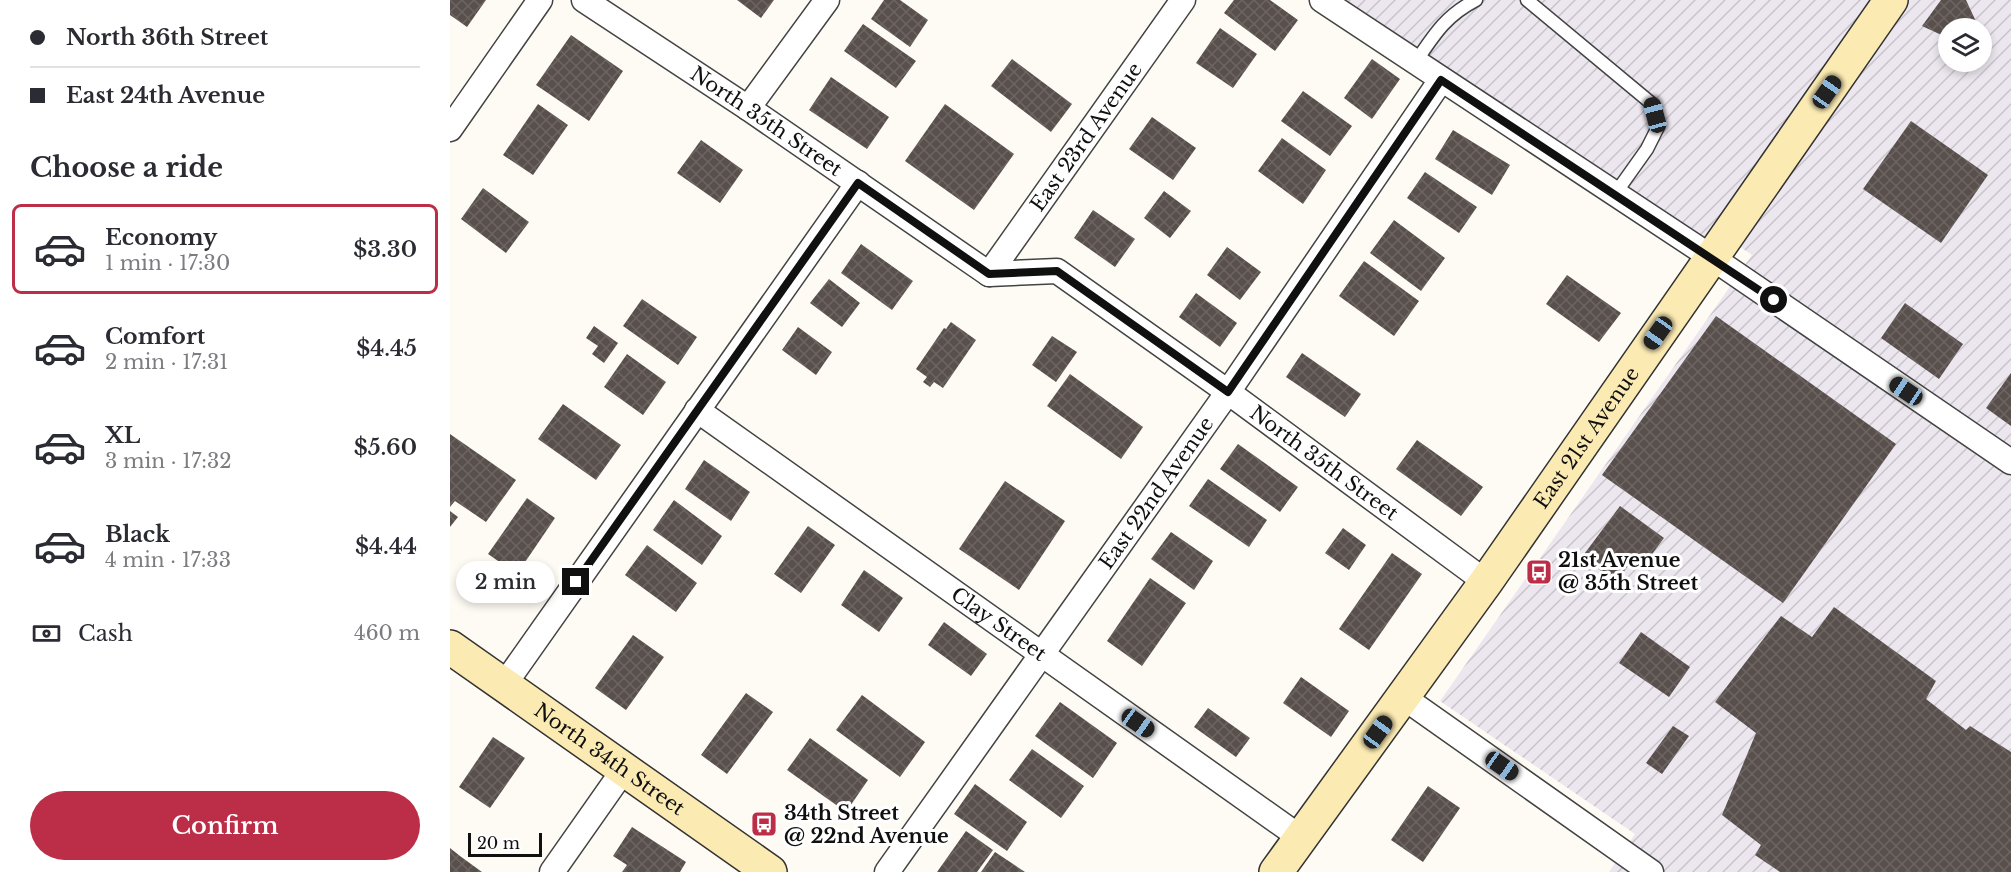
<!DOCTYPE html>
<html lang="en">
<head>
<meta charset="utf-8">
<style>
	body { margin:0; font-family:"Libre Baskerville",serif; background:#f2f2f3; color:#2b2b33; height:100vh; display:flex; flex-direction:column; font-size:22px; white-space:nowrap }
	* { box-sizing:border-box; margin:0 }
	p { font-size:20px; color:#7c7c81 }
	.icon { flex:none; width:33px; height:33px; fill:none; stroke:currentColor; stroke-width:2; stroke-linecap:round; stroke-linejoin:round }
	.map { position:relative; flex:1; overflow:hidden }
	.details { display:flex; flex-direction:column; background:#fff; width:450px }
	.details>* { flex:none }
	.top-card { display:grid; align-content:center; height:132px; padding:0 30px; background:#fff }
	.buttons { position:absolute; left:1488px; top:18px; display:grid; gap:12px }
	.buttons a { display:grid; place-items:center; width:54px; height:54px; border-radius:50%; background:#fff; box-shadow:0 3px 9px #0003; font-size:30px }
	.scale { position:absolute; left:18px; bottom:15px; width:74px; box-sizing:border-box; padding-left:6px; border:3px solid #101010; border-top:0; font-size:16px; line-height:21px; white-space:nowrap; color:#101010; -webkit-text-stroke:4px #fff; paint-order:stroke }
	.end { position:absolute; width:27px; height:27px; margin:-14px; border:8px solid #101010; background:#fff; box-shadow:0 0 0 3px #fff }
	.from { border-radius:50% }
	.bubble { position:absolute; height:42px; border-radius:21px; background:#fff; box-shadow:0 3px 9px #0003; font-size:20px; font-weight:600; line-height:42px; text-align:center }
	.car { position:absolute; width:18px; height:36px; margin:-18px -9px; border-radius:8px; box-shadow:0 0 4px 2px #0007; background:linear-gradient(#222 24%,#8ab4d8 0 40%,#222 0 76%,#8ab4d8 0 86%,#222 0) }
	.top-card b { display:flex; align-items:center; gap:21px; height:57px; font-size:22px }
	.top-card b+b { border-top:2px solid #e1e1e2 }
	.top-card i { width:15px; height:15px; background:#2b2b33 }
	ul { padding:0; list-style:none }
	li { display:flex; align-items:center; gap:18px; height:90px; margin:0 12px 9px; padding:0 18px; border:3px solid transparent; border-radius:9px }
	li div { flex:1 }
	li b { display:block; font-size:22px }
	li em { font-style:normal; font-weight:600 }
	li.selected { border-color:#bc2d47 }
	li>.icon { width:54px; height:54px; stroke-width:1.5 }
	h2 { padding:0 30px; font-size:27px; line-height:72px }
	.pay { display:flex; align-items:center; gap:15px; height:66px; padding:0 30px; font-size:22px }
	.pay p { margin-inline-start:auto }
	.action { display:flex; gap:12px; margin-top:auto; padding:12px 30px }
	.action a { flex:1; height:69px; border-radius:36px; background:#bc2d47; color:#fff; font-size:24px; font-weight:600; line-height:69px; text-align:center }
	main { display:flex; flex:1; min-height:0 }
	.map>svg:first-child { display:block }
</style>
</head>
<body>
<main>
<section class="details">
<div class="top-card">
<b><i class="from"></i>North 36th Street</b>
<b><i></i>East 24th Avenue</b>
</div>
<h2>Choose a ride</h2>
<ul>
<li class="selected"><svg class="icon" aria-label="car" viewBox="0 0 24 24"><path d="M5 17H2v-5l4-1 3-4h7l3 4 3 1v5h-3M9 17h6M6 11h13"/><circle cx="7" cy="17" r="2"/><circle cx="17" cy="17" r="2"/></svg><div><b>Economy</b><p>1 min · 17:30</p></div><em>$3.30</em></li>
<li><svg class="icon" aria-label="car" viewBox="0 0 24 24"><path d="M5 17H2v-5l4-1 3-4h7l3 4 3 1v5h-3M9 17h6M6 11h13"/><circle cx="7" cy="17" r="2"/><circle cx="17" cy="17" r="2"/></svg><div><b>Comfort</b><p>2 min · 17:31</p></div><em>$4.45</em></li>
<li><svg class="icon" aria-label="car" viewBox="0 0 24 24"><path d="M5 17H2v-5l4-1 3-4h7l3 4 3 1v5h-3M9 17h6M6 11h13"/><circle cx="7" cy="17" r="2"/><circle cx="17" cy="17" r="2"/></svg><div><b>XL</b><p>3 min · 17:32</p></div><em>$5.60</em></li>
<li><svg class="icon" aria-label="car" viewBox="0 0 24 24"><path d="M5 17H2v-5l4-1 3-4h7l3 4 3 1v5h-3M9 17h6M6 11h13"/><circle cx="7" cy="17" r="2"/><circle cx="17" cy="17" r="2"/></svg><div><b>Black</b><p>4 min · 17:33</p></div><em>$4.44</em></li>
</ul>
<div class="pay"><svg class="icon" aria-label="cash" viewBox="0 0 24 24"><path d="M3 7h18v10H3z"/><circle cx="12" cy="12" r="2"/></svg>Cash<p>460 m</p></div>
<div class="action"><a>Confirm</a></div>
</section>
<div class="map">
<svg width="1561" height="872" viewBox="0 0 1561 872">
	<defs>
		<pattern id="industrial-furrows" width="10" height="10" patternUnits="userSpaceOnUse" patternTransform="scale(1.5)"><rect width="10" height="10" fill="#ece6ee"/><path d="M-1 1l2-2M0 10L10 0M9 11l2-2" fill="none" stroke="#c9c4cb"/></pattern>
		<pattern id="building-cross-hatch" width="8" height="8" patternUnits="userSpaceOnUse" patternTransform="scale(1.5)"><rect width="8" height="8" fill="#59504d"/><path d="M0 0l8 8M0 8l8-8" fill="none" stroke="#6c6562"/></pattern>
	</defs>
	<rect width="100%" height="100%" fill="#fefbf4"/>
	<path fill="url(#industrial-furrows)" fill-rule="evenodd" d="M887,0H1561V872H1159L1185,834L990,701L1302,255L1267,231L1257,245ZM1498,28H1532V62H1498Z"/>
	<path fill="url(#building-cross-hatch)" d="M0,0H36L17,27L0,15Z
		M287,0H324L311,18Z
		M434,0H450L478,20L460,47L421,19Z
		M784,0H820L848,20L825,51L774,13Z
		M1491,0H1516L1529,28H1498V38L1472,26Z
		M413,24L466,61L446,88L394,51Z
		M770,28L807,54L783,88L746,63Z
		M121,35L173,71L139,121L86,85Z
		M562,59L622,104L601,132L541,86Z
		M922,59L950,79L922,119L894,98Z
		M381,77L439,117L417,149L359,110Z
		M853,91L902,126L880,156L831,121Z
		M88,104L118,125L83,175L53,155Z
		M495,104L564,154L524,210L455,161Z
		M702,117L746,148L723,180L679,149Z
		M1461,121L1538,175L1491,243L1413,189Z
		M1003,130L1060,165L1042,195L985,159Z
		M832,138L876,170L853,204L808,171Z
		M251,140L293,170L270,203L227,173Z
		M975,172L1027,207L1009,233L957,198Z
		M33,188L79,222L56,253L11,219Z
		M714,191L741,211L720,238L694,218Z
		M643,210L685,239L665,267L624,238Z
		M944,220L995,258L971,291L920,253Z
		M411,244L463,281L442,310L391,273Z
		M777,247L811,272L790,300L757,275Z
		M914,261L969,301L944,336L889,296Z
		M1117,275L1171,313L1149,342L1096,304Z
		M379,279L410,303L392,327L360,303Z
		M746,293L787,323L770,347L729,317Z
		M192,299L247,337L228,365L173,326Z
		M1455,303L1513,344L1489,379L1431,338Z
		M1266,316L1446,444L1333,603L1152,475Z
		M501,322L526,340L493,388L484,382L480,387L473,382L477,377L466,369L494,328L496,329Z
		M144,326L168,343L154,363L142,354L148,346L136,338Z
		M348,327L382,352L366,375L332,350Z
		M602,336L627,352L606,382L582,365Z
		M852,353L911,394L895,417L836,377Z
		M177,354L216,382L193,415L154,387Z
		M1561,373V426L1536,408Z
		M620,374L693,427L671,459L597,406Z
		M113,404L171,445L146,480L88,439Z
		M0,434L66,480L36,522L5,501L0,507Z
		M967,440L1033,487L1011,516L946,469Z
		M788,444L848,487L830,512L770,469Z
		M254,460L300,492L281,521L235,489Z
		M758,479L817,520L799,547L739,506Z
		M555,481L615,521L569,590L509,549Z
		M77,498L105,518L67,574L38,554Z
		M224,500L272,536L252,565L203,530Z
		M1170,506L1214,538L1194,565L1184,558L1166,582L1132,557Z
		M0,511L8,517L0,527Z
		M358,526L385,545L351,593L324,574Z
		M893,528L916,545L899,570L875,553Z
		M721,532L763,561L744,590L701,559Z
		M197,545L247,583L226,612L175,575Z
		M942,553L972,574L919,650L889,629Z
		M414,570L453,598L429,632L391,605Z
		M700,578L736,603L692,666L657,641Z
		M1384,607L1486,681L1476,699L1516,730L1520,726L1561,752V872H1330L1305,855L1311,845L1272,815L1306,733L1265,702L1331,616L1362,637Z
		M494,622L537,654L521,676L478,645Z
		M1191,632L1240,667L1219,697L1169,663Z
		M183,635L214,657L176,710L145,688Z
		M851,677L899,711L881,737L833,703Z
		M296,693L323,712L277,774L251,755Z
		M412,695L475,742L450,777L386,730Z
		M610,702L667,743L643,778L585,736Z
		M758,708L800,738L786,757L744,727Z
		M1223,726L1239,736L1212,774L1196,763Z
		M43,737L75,758L40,808L9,787Z
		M360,738L418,780L396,812L337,770Z
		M582,749L634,786L611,818L559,780Z
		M525,784L577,822L557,851L504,814Z
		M978,786L1010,808L973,862L941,840Z
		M182,827L236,862L230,872H172L177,865L163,856Z
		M516,831L543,850L527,872H487Z
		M0,848L10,856L32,872H0Z
		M545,852L575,872H531Z"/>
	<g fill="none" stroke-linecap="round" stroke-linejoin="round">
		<defs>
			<path id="lane" d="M1077,0L1201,103L1208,127L1197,149L1165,194
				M965,63C984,35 995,16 1026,0"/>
			<g id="street">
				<path id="s1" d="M134,0L298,108L539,274L607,271L778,392L1036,582"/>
				<path d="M872,0L1261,257L1561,462"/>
				<path d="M298,108L377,0"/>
				<path d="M0,129L90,0"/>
				<path id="s2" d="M539,274L733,0"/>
				<path id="s3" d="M247,410L851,838"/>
				<path d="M54,685L408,183"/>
				<path d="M953,697L1201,872"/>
				<path d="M102,872L175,768"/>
				<path id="s4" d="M437,872L778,392L991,80"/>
			</g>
			<g id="secondary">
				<path id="s5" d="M0,647L320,872"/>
				<path id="s6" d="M826,872L1036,582L1441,0"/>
			</g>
		</defs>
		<use href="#lane" stroke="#434343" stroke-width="15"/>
		<use href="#street" stroke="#434343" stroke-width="27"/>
		<use href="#secondary" stroke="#323232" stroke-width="36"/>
		<use href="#lane" stroke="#fff" stroke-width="12"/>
		<use href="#street" stroke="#fff" stroke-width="24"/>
		<use href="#secondary" stroke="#fbeab2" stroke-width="33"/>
	</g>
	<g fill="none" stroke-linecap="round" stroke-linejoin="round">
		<path stroke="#101010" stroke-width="8" d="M126,582L408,183L539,274L607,271L778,392L991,80L1324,300"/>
	</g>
	<defs>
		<symbol id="bus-square" viewBox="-11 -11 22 22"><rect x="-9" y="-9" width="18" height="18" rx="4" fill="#bc2d47" stroke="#fff"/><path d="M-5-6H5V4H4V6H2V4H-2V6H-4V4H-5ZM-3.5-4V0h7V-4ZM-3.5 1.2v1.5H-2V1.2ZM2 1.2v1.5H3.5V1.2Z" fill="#fff"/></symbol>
	</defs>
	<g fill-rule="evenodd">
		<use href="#bus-square" x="1074" y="557" width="30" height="30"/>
		<use href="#bus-square" x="299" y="809" width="30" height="30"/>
	</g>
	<g text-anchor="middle" stroke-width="6" stroke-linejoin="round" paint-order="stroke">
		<g font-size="20" fill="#101010" stroke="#fff">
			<text dy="7" stroke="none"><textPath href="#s1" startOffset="219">North 35th Street</textPath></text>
			<text dy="7" stroke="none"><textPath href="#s2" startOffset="168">East 23rd Avenue</textPath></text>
			<text dy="7" stroke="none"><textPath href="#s6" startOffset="534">East 21st Avenue</textPath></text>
			<text dy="7" stroke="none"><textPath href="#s1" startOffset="886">North 35th Street</textPath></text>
			<text dy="7" stroke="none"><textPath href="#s4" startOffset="465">East 22nd Avenue</textPath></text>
			<text dy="7" stroke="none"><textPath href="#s3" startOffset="370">Clay Street</textPath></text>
			<text dy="7" stroke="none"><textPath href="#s5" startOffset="195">North 34th Street</textPath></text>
		</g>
		<g font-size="20" font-weight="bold" fill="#101010" stroke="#fff" text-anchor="start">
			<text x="1108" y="567">21st Avenue<tspan x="1108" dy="23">@ 35th Street</tspan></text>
			<text x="334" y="820">34th Street<tspan x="334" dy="23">@ 22nd Avenue</tspan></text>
		</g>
	</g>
</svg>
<div class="buttons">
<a><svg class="icon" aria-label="layers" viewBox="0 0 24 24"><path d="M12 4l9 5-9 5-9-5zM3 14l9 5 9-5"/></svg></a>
</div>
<div class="scale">20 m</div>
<i class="end from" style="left:1324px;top:300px"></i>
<i class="end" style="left:126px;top:582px"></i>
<div class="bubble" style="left:6px;top:561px;width:99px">2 min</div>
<i class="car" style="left:1377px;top:92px;rotate:35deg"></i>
<i class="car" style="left:1205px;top:115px;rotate:345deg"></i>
<i class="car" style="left:1208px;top:333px;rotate:215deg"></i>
<i class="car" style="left:1456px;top:391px;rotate:304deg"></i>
<i class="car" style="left:688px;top:723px;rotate:125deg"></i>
<i class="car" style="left:928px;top:732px;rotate:36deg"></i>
<i class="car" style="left:1052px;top:766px;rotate:125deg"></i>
</div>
</main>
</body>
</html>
